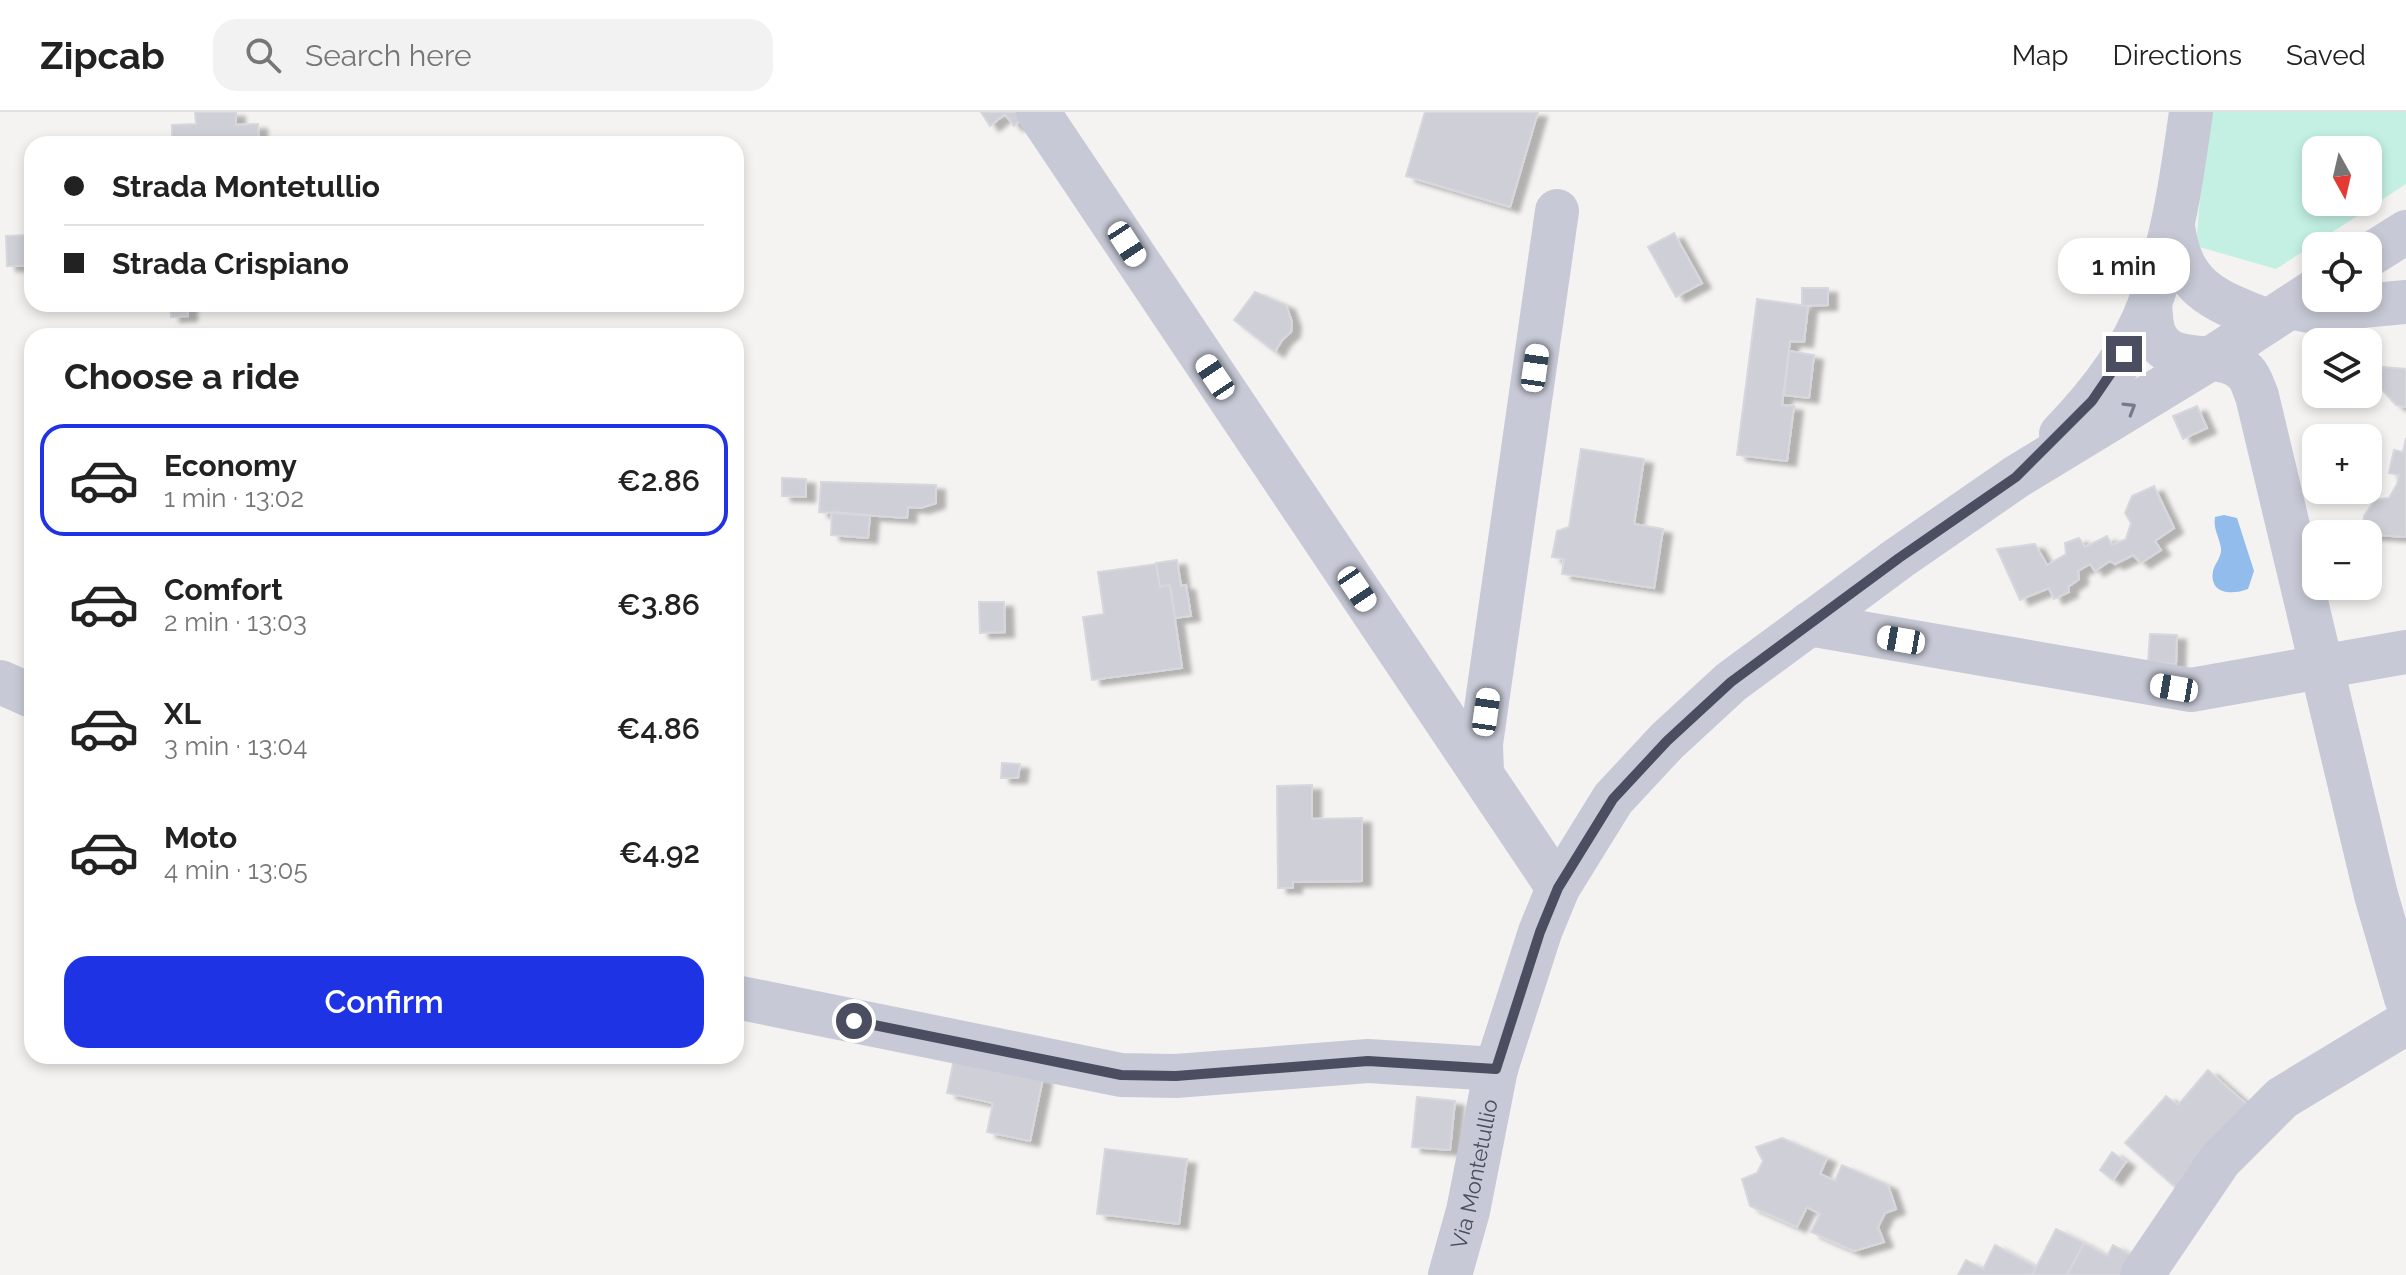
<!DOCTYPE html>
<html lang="en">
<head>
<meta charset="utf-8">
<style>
	body { margin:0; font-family:Raleway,sans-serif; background:#f2f2f2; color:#222; height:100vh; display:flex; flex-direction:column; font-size:30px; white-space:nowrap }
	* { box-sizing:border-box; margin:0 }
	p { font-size:26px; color:#767676 }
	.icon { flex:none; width:44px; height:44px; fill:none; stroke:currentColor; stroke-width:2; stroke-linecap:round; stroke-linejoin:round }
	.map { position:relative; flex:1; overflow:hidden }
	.panel { position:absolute; left:24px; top:216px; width:720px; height:736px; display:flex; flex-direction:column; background:#fff; border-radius:24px; box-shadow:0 4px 12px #0003 }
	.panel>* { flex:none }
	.hud { position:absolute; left:24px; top:24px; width:720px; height:176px; border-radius:24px; box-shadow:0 4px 12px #0003; display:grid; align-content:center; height:176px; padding:0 40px; background:#fff }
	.needle { width:52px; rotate:172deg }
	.buttons { position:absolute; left:2302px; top:24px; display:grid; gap:16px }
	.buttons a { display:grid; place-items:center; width:80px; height:80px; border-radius:16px; background:#fff; box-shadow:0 4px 12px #0003; font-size:40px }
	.end { position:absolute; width:36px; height:36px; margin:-18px; border:10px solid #4a4e60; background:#fff; box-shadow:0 0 0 4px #fff }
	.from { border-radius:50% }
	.bubble { position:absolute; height:56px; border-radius:24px; background:#fff; box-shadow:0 4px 12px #0003; font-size:26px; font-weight:600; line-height:56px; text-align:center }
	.car { position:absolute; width:24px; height:48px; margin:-24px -12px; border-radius:10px; box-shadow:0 0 6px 2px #0007; background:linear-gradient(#fff 24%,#345 0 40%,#fff 0 76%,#345 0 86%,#fff 0) }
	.hud b { display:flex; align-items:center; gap:28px; height:76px; font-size:30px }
	.hud b+b { border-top:2px solid #e0e0e0 }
	.hud i { width:20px; height:20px; background:#222 }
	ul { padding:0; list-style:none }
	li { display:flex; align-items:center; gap:24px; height:112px; margin:0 16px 12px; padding:0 24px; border:4px solid transparent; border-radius:24px }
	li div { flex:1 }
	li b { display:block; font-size:30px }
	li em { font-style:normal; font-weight:600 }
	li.current { border-color:#1d33e4 }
	li>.icon { width:72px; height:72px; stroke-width:1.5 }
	h2 { padding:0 40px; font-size:36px; line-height:96px }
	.button { display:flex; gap:16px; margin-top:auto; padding:16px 40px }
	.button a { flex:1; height:92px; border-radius:24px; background:#1d33e4; color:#fff; font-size:32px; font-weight:600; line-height:92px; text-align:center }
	header { display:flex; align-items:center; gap:48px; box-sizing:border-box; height:112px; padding:0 40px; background:#fff; border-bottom:2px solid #e0e0e0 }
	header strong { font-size:38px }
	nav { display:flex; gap:44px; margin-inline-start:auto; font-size:28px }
	.search { width:560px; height:72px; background:#f2f2f2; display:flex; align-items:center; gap:20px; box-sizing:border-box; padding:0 28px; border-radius:24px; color:#767676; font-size:30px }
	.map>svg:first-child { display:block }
</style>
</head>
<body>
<header>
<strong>Zipcab</strong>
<div class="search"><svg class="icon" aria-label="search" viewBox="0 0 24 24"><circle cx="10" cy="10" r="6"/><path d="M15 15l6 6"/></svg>Search here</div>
<nav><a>Map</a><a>Directions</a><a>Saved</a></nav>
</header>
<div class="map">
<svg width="2406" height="1163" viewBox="0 0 2406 1163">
	<defs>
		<filter id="shadow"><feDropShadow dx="9" dy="5" stdDeviation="2" flood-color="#0004"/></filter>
	</defs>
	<rect width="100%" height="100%" fill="#f4f3f2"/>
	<path fill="#c3f0e3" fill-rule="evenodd" d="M2207,0H2406V72L2276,157L2196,134ZM2316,38H2368V90H2316Z"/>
	<path fill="#91bcec" d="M2224,403L2237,406L2254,459L2248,477C2233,483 2209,483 2213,459C2215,451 2222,445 2221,436C2219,424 2213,417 2215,405Z"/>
	<path fill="#cfd0d7" stroke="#d7d7dd" stroke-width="2" filter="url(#shadow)" d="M195,0H236V13L258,12L259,32H172V13L196,12Z
		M981,0H1022L1025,4L1014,14L1005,2L990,14Z
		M1425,0H1538L1510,95L1406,64Z
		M1674,121L1702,171L1676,185L1648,135Z
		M28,123V133L32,132V154H7L6,124Z
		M1802,176H1828V193L1802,194Z
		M1255,180L1286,193L1292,210L1291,220L1282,228L1275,240L1234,208Z
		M1757,187L1808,194L1804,230L1790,229L1782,293L1794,294L1787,349L1737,343Z
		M170,192H188V204L171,205Z
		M1789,239L1814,243L1809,286L1784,283Z
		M2383,255L2406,257V295L2396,293L2377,272Z
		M2197,294L2207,316L2183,327L2173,304Z
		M2406,326V425L2363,422L2364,404L2375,388L2389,386L2397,372L2399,363L2389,361L2394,338L2403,340Z
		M1581,337L1644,347L1634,412L1663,417L1654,476L1562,462L1564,447L1552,445L1557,419L1569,415Z
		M782,366L806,367V385L782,384Z
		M821,370L936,373V391L921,396L908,395L907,406L819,400Z
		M2154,374L2174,416L2155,429L2161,438L2141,451L2133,443L2115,452L2110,449L2095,459L2090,452L2078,459L2079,467L2068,475L2069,480L2054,487L2049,476L2020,488L1997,437L2035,432L2047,453L2066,442L2065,431L2079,426L2085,435L2107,424L2112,433L2126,427L2131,411L2125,401L2132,384Z
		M832,400L870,403L868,426L831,423Z
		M1177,448L1181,474L1186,473L1191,504L1175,506L1170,473L1160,475L1156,451Z
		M1156,452L1160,475L1170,473L1182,556L1092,568L1083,505L1104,502L1098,460Z
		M979,490H1004L1005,520L980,521Z
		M2150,522L2177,523L2176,552L2148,550Z
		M1002,651L1020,652L1018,666H1001Z
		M1312,673V707L1362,706V769L1293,770V776H1278L1277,674Z
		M954,947L1043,966L1030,1029L987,1020L993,991L947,981Z
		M2208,958L2250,995L2182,1081L2125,1031L2166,984L2178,993Z
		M1417,985L1455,989L1450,1038L1412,1035Z
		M1782,1026L1827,1046L1820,1062L1835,1069L1842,1053L1888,1073L1896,1097L1885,1101L1878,1115L1884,1130L1854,1139L1811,1120L1820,1102L1807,1095L1797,1115L1750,1094L1742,1067L1757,1061L1763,1049L1756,1035Z
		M1105,1037L1187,1047L1179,1112L1097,1102Z
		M2112,1040L2126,1050L2113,1068L2100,1058Z
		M2056,1117L2084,1131L2067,1163H2032Z
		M2084,1131L2107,1144L2113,1133L2135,1145L2125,1163H2067Z
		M1995,1133L2036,1155L2032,1163H1958L1966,1148L1983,1157Z"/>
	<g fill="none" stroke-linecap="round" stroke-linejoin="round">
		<g stroke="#c7cad6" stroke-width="44">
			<path d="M1038,0L1558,776"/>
			<path d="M2173,114C2181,177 2214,188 2268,209"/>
			<path d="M2368,144L2406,120"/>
			<path d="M2150,193C2151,201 2151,211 2153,218C2167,262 2222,233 2246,261C2251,266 2254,277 2257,284L2376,783L2406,886"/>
			<path d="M2290,195L2309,199L2406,190"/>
			<path d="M2061,322C2097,285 2132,241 2150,191C2173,129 2182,65 2191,0"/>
			<path d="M1809,512L2191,578L2406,540"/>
			<path d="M0,570L32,584"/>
			<path d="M1482,662L1481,632L1557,99"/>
			<path d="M736,885L1121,963L1176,964L1368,949L1496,957"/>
			<path id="s1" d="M1450,1163L1468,1099L1496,957L1540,820L1558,776L1613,687L1667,629L1731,570L1899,446L2016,365L2210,247L2316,178"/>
			<path d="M2142,1163L2220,1048L2282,986L2406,911"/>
		</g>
	</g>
	<defs><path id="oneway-chevron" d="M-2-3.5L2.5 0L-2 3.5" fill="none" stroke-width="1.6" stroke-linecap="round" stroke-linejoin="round" transform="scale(2)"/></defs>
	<use stroke="#767989" href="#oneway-chevron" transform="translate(2130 296) rotate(-31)"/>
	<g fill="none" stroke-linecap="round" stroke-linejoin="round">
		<path stroke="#4a4e60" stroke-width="10" d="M854,909L1121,963L1176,964L1368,949L1496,957L1540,820L1558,776L1613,687L1667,629L1731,570L1899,446L2016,365L2092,289L2124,242"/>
	</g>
	<g text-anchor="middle" stroke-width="6" stroke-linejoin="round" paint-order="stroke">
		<g font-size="22" fill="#4a4e60" stroke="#fff">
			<text dy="8" stroke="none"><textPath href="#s1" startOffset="104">Via Montetullio</textPath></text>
		</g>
	</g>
</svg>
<div class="buttons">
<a><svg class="needle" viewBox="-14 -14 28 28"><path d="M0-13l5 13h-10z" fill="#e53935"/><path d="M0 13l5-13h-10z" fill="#767676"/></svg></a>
<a><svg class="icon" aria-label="locate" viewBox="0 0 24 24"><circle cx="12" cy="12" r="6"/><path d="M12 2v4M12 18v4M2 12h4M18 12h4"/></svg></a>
<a><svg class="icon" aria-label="layers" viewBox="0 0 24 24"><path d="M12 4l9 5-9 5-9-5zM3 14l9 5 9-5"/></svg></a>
<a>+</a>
<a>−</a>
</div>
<i class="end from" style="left:854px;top:909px"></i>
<i class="end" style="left:2124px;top:242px"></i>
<div class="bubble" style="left:2058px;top:126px;width:132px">1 min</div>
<i class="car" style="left:1127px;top:132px;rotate:147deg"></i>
<i class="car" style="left:1535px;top:256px;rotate:8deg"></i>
<i class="car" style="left:1215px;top:265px;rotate:326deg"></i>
<i class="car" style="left:1357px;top:477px;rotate:146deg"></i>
<i class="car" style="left:1901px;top:528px;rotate:280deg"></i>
<i class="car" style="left:2174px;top:576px;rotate:280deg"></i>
<i class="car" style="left:1486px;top:600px;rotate:8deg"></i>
<div class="hud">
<b><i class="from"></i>Strada Montetullio</b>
<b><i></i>Strada Crispiano</b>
</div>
<section class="panel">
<h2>Choose a ride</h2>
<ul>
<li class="current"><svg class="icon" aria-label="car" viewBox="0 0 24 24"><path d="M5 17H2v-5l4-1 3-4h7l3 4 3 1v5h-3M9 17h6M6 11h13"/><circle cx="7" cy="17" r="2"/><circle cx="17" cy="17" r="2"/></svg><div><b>Economy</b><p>1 min · 13:02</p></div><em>€2.86</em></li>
<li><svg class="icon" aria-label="car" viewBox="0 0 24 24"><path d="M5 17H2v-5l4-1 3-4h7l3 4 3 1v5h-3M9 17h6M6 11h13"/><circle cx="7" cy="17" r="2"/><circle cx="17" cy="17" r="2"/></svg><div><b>Comfort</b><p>2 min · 13:03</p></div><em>€3.86</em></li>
<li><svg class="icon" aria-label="car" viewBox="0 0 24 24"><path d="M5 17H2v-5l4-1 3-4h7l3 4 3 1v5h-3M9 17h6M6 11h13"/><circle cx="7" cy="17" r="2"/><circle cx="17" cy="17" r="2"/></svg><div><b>XL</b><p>3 min · 13:04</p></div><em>€4.86</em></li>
<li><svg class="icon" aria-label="car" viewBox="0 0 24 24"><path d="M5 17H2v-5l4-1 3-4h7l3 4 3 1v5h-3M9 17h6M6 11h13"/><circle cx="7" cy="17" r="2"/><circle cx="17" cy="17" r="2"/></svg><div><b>Moto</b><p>4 min · 13:05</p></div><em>€4.92</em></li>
</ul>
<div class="button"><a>Confirm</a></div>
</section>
</div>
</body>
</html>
